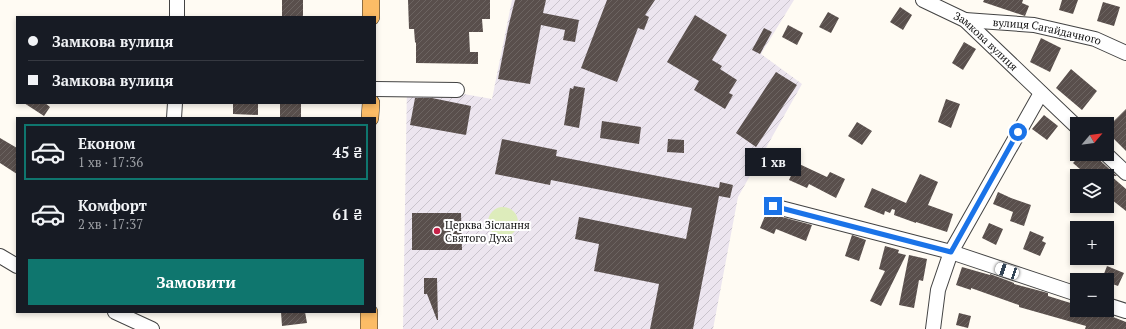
<!DOCTYPE html>
<html lang="uk">
<head>
<meta charset="utf-8">
<style>
	body { margin:0; font-family:"PT Serif",serif; background:#20242c; color:#f1f3f6; height:100vh; display:flex; flex-direction:column; font-size:15px; white-space:nowrap }
	* { box-sizing:border-box; margin:0 }
	p { font-size:13px; color:#9ea1a6 }
	.icon { flex:none; width:22px; height:22px; fill:none; stroke:currentColor; stroke-width:2; stroke-linecap:round; stroke-linejoin:round }
	.map { position:relative; flex:1; overflow:hidden }
	.details { position:absolute; left:16px; top:117px; width:360px; height:196px; display:flex; flex-direction:column; background:#171b24; border-radius:0px; box-shadow:0 2px 6px #0003 }
	.details>* { flex:none }
	.guide { position:absolute; left:16px; top:16px; width:360px; height:88px; border-radius:0px; box-shadow:0 2px 6px #0003; display:grid; align-content:center; height:88px; padding:0 12px; background:#171b24 }
	.needle { width:26px; rotate:61deg }
	.fabs { position:absolute; left:1070px; top:117px; display:grid; gap:8px }
	.fabs a { display:grid; place-items:center; width:44px; height:44px; border-radius:0px; background:#171b24; box-shadow:0 2px 6px #0003; font-size:20px }
	.end { position:absolute; width:18px; height:18px; margin:-9px; border:5px solid #1a73e8; background:#fff; box-shadow:0 0 0 2px #fff }
	.from { border-radius:50% }
	.bubble { position:absolute; height:28px; border-radius:0px; background:#171b24; box-shadow:0 2px 6px #0003; font-size:13px; font-weight:700; line-height:28px; text-align:center }
	.car { position:absolute; width:12px; height:24px; margin:-12px -6px; border-radius:5px; box-shadow:0 0 3px 1px #0007; background:linear-gradient(#fff 24%,#345 0 40%,#fff 0 76%,#345 0 86%,#fff 0) }
	.guide b { display:flex; align-items:center; gap:14px; height:38px; font-size:15px }
	.guide b+b { border-top:1px solid #363941 }
	.guide i { width:10px; height:10px; background:#f1f3f6 }
	ul { padding:7px 0 0; list-style:none }
	li { display:flex; align-items:center; gap:12px; height:56px; margin:0 8px 6px; padding:0 4px; border:2px solid transparent; border-radius:0px }
	li div { flex:1 }
	li b { display:block; font-size:15px }
	li em { font-style:normal; font-weight:700 }
	li.selected { border-color:#0f766e }
	li>.icon { width:36px; height:36px; stroke-width:1.5 }
	.action { display:flex; gap:8px; margin-top:auto; padding:8px 12px }
	.action a { flex:1; height:46px; border-radius:0px; background:#0f766e; color:#fff; font-size:16px; font-weight:700; line-height:46px; text-align:center }
	.map>svg:first-child { display:block }
</style>
</head>
<body>
<div class="map">
<svg width="1126" height="329" viewBox="0 0 1126 329">
	<defs>
		<pattern id="industrial-furrows" width="10" height="10" patternUnits="userSpaceOnUse"><rect width="10" height="10" fill="#ece5ef"/><path d="M-1 1l2-2M0 10L10 0M9 11l2-2" fill="none" stroke="#c9c3cc"/></pattern>
		<pattern id="building-hatch" width="6" height="6" patternUnits="userSpaceOnUse"><rect width="6" height="6" fill="#594f4c"/><path d="M-1 1l2-2M0 6l6-6M5 7l2-2" fill="none" stroke="#6c6461"/></pattern>
	</defs>
	<rect width="100%" height="100%" fill="#fffbf3"/>
	<path fill="url(#industrial-furrows)" d="M512,0H794L761,54L802,84L738,197L713,329H403L407,84L492,99Z"/>
	<path fill="#ddecbb" d="M488 222a15 15 0 1 1 30 0a15 15 0 1 1-30 0Z"/>
	<path fill="url(#building-hatch)" d="M282,0H303V17H282Z
		M408,0H490V19H482L483,32H469L470,52H478V64L416,63V43L415,42L414,29H409Z
		M515,0H546L543,13L579,20L575,42L563,40L565,30L541,25L530,84L498,79L508,28Z
		M607,0H655L645,15L649,17L644,30L638,28L617,82L581,68Z
		M984,0H1023L1022,3L1029,6L1025,16L983,2Z
		M1062,0H1078L1073,14L1059,10Z
		M1103,2L1120,7L1114,26L1097,21Z
		M900,7L912,15L903,30L890,22Z
		M828,12L839,18L831,33L819,27Z
		M695,15L727,35L712,60L722,66L720,69L737,80L729,93L733,95L725,109L694,90L699,81L667,62Z
		M788,25L803,33L797,45L782,37Z
		M764,28L772,32L760,54L752,50Z
		M1041,38L1061,48L1050,72L1030,62Z
		M964,42L976,49L963,70L952,63Z
		M1071,69L1097,91L1082,110L1056,88Z
		M776,72L797,85L756,147L736,133Z
		M574,86L585,88L579,128L564,125L570,88L573,89Z
		M415,98H432L471,106L466,135L410,125Z
		M946,99L960,104L951,128L938,122Z
		M24,103H45L50,107L44,116Z
		M233,103H258V115L233,114Z
		M280,103H301V118H280Z
		M1126,109V151L1107,132V128Z
		M1044,115L1058,126L1047,140L1032,129Z
		M602,121L641,127L639,144L600,138Z
		M857,122L872,131L862,145L848,136Z
		M0,138L17,148V174L0,163Z
		M502,139L557,150L556,156L719,188L720,182L733,185L730,198L719,196L693,329H650L659,284L594,271L599,244L575,239L579,217L686,239L692,208L551,180L550,185L495,174Z
		M668,139L684,140V153L667,152Z
		M1081,154H1093L1117,176H1111L1126,189V211L1107,196V176H1088L1073,163Z
		M797,163L827,177L830,172L845,179L836,198L809,184L807,188L789,180Z
		M920,174L938,182L928,205L953,214L947,232L916,222V223L894,215L895,210L892,209L890,213L885,211L884,215L864,207L872,188L906,203Z
		M998,192L1011,198L1031,205L1024,226L1010,221L1013,212L993,204Z
		M767,211L771,214L812,225L806,241L776,229L774,234L760,228Z
		M412,213H461L462,250H412Z
		M989,223L1003,229L996,245L982,238Z
		M1030,231L1044,237L1042,241L1046,243L1040,256L1023,249Z
		M852,235L866,240L859,261L845,256Z
		M885,246L899,250L898,253L906,255L881,306L870,301L885,271L879,269Z
		M909,255L927,259L923,281L919,280L914,308L899,305Z
		M1107,266L1124,273L1118,286L1107,282V280L1102,279Z
		M962,267L990,275V274L1014,283V284L1048,293V296L1077,305V310H1095L1126,322V329H1085L1086,326L1019,307V305L971,288V290L956,285Z
		M424,278H437L438,320H437L427,294H424Z
		M281,312H305L307,323L282,326Z
		M959,313L971,316L968,328L956,325Z"/>
	<g fill="none" stroke-linecap="round" stroke-linejoin="round">
		<defs>
			<g id="minor">
				<path id="s1" d="M923,0L965,20L1077,127"/>
				<path d="M177,17V0"/>
				<path id="s2" d="M965,20L1034,25L1095,39L1126,53"/>
				<path d="M375,89L457,90"/>
				<path d="M174,118L175,103"/>
				<path d="M1106,154L1126,173"/>
				<path d="M773,206L951,252L1077,294"/>
				<path d="M0,256L17,266"/>
				<path d="M1107,305L1126,311"/>
				<path d="M115,312L152,329"/>
				<path d="M933,329L938,290L951,252L1041,93"/>
			</g>
			<path id="major" d="M371,17V0
				M370,118L371,103
				M369,329V312"/>
		</defs>
		<use href="#minor" stroke="#434343" stroke-width="16"/>
		<use href="#major" stroke="#212121" stroke-width="18"/>
		<use href="#minor" stroke="#fff" stroke-width="14"/>
		<use href="#major" stroke="#fcbc66" stroke-width="17"/>
	</g>
	<g fill="none" stroke-linecap="round" stroke-linejoin="round">
		<path stroke="#1a73e8" stroke-width="5" d="M773,206L951,252L1018,132"/>
	</g>
	<circle fill="#c62248" stroke="#fff" stroke-width="1.5" cx="437" cy="231" r="4"/>
	<g text-anchor="middle" stroke-width="4" stroke-linejoin="round" paint-order="stroke">
		<g font-size="11" fill="#101010" stroke="#fff">
			<text dy="4" stroke="none"><textPath href="#s2" startOffset="83">вулиця Сагайдачного</textPath></text>
			<text dy="4" stroke="none"><textPath href="#s1" startOffset="76">Замкова вулиця</textPath></text>
		</g>
		<g font-size="11" fill="#101010" stroke="#fff" text-anchor="start">
			<text x="445" y="229">Церква Зіслання<tspan x="445" dy="13">Святого Духа</tspan></text>
		</g>
	</g>
</svg>
<div class="fabs">
<a><svg class="needle" viewBox="-14 -14 28 28"><path d="M0-13l5 13h-10z" fill="#e53935"/><path d="M0 13l5-13h-10z" fill="#9ea1a6"/></svg></a>
<a><svg class="icon" aria-label="layers" viewBox="0 0 24 24"><path d="M12 4l9 5-9 5-9-5zM3 14l9 5 9-5"/></svg></a>
<a>+</a>
<a>−</a>
</div>
<i class="end from" style="left:1018px;top:132px"></i>
<i class="end" style="left:773px;top:206px"></i>
<div class="bubble" style="left:745px;top:148px;width:56px">1 хв</div>
<i class="car" style="left:1007px;top:271px;rotate:289deg"></i>
<div class="guide">
<b><i class="from"></i>Замкова вулиця</b>
<b><i></i>Замкова вулиця</b>
</div>
<section class="details">
<ul>
<li class="selected"><svg class="icon" aria-label="car" viewBox="0 0 24 24"><path d="M5 17H2v-5l4-1 3-4h7l3 4 3 1v5h-3M9 17h6M6 11h13"/><circle cx="7" cy="17" r="2"/><circle cx="17" cy="17" r="2"/></svg><div><b>Економ</b><p>1 хв · 17:36</p></div><em>45 ₴</em></li>
<li><svg class="icon" aria-label="car" viewBox="0 0 24 24"><path d="M5 17H2v-5l4-1 3-4h7l3 4 3 1v5h-3M9 17h6M6 11h13"/><circle cx="7" cy="17" r="2"/><circle cx="17" cy="17" r="2"/></svg><div><b>Комфорт</b><p>2 хв · 17:37</p></div><em>61 ₴</em></li>
</ul>
<div class="action"><a>Замовити</a></div>
</section>
</div>
</body>
</html>
